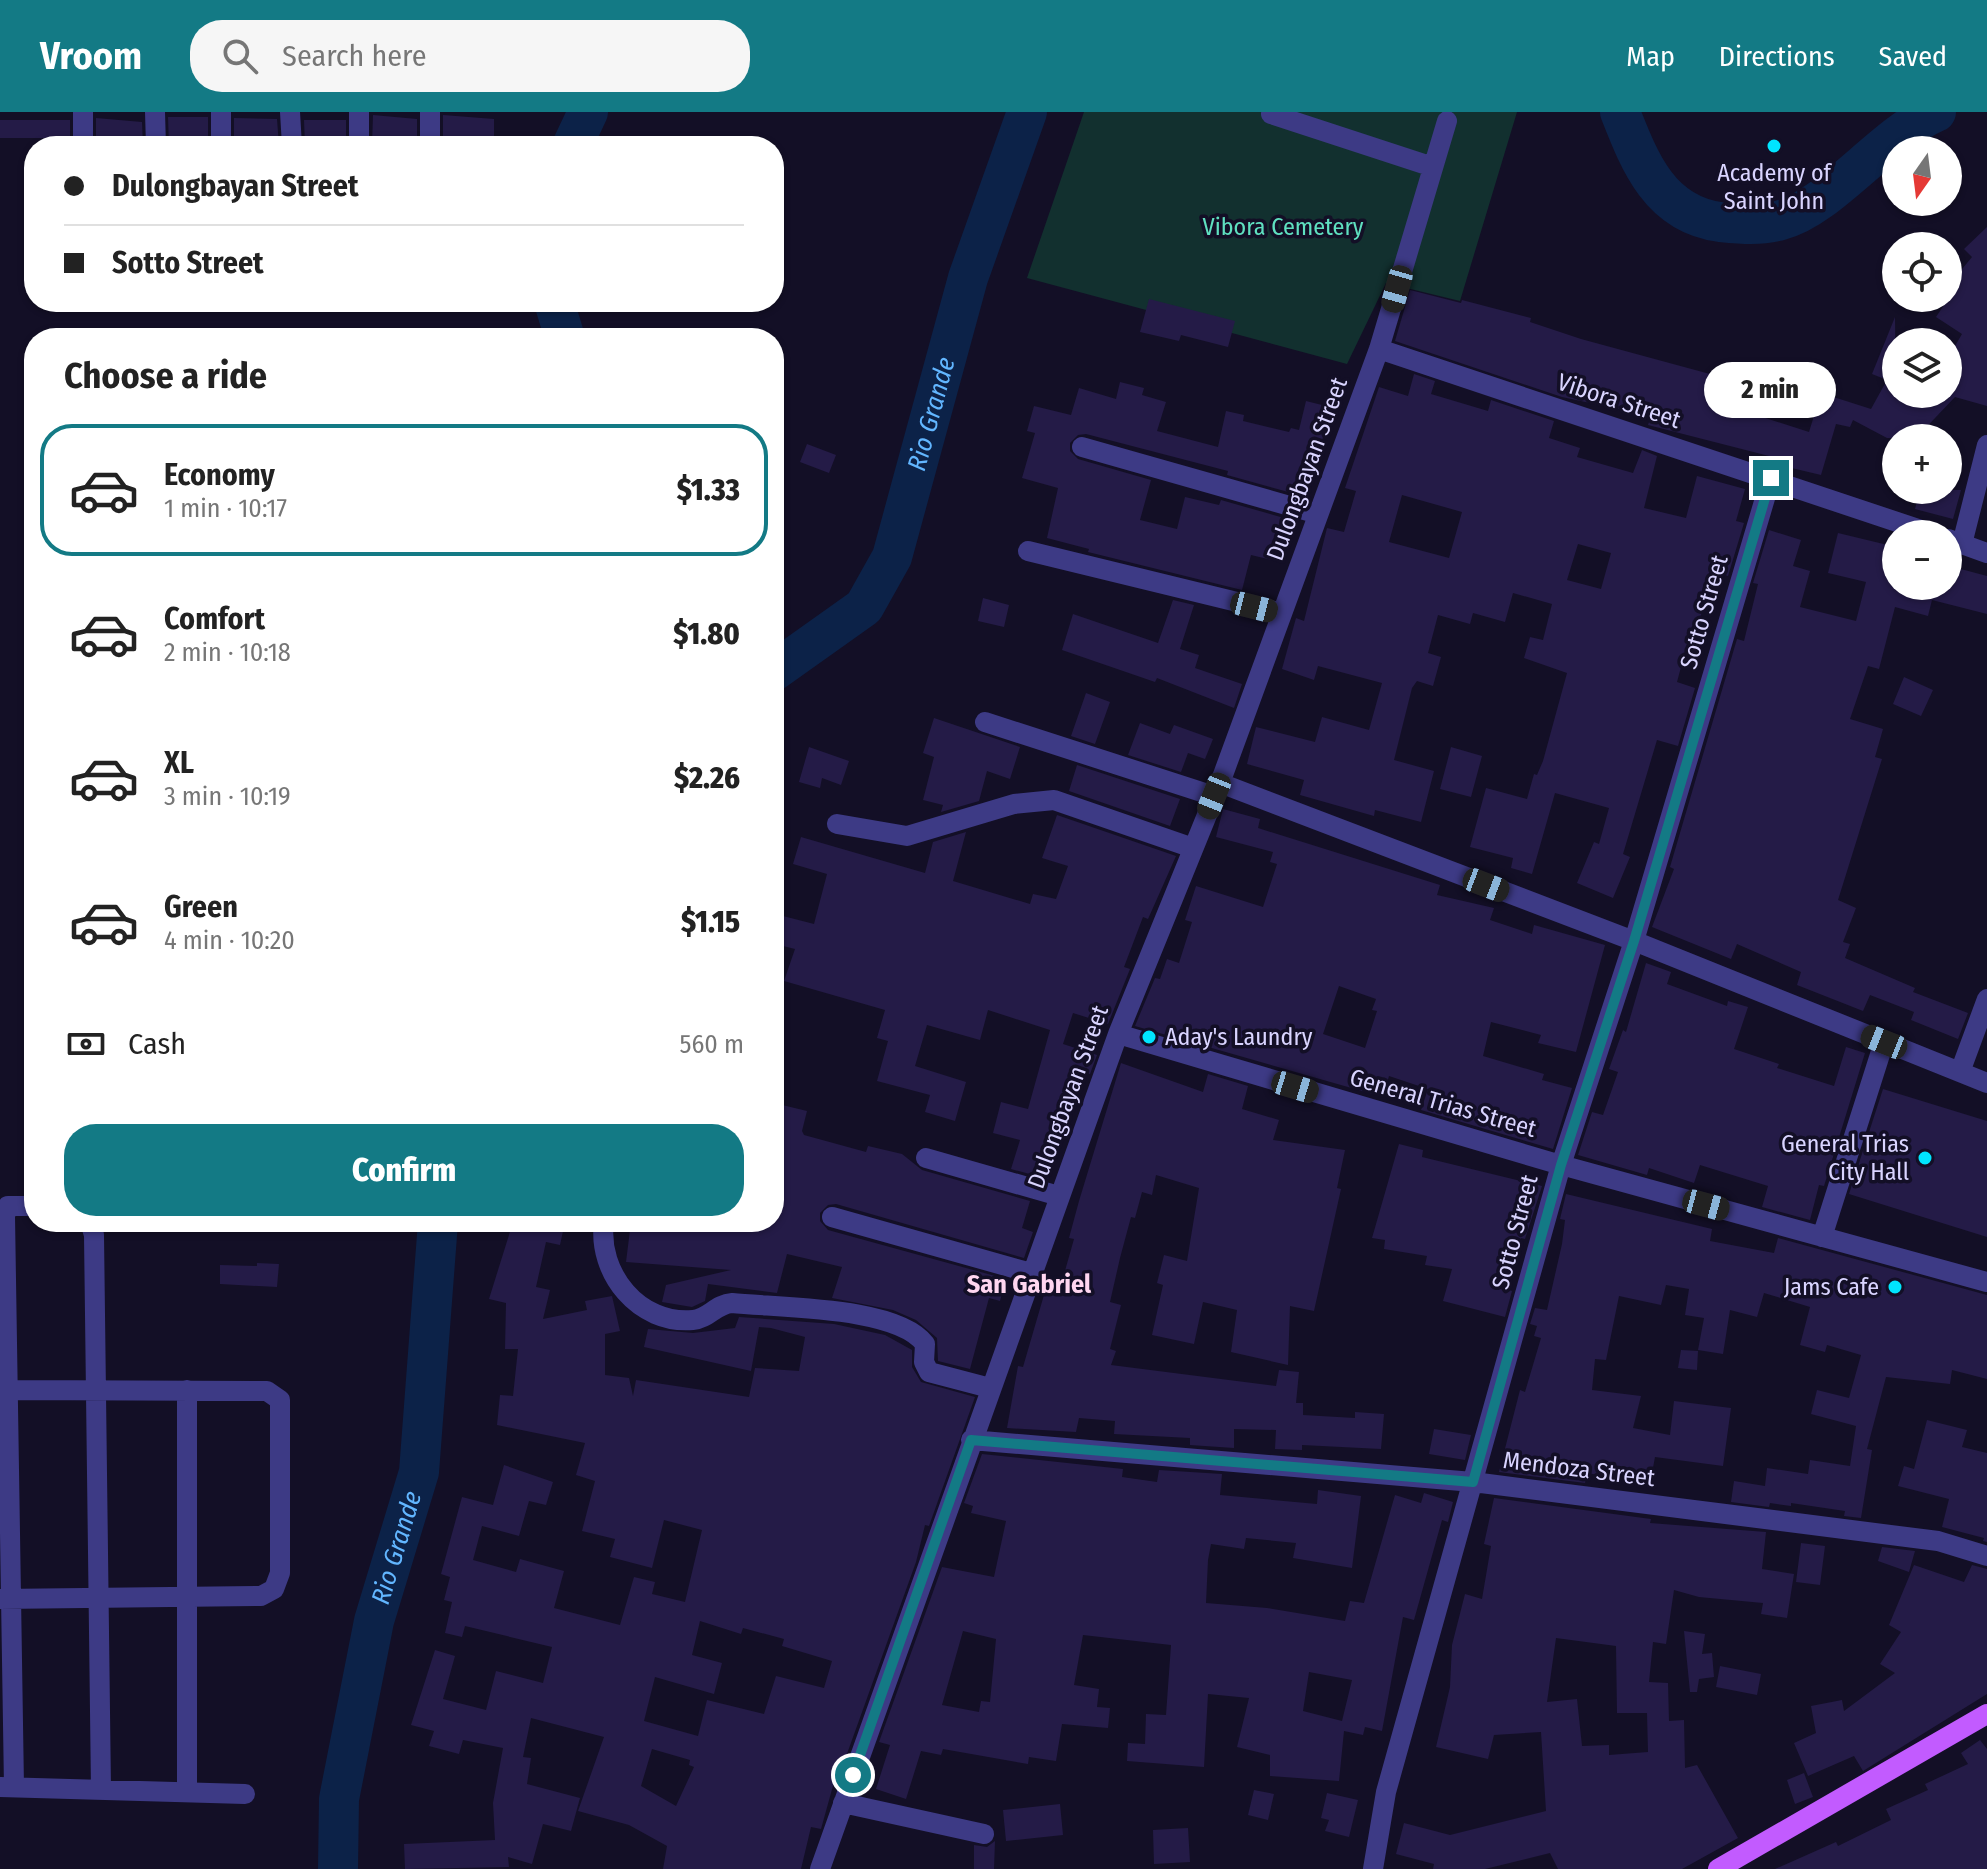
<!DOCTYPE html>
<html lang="en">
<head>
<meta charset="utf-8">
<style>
	body { margin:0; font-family:"Fira Sans Condensed",sans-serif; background:#f6f6f6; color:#222; height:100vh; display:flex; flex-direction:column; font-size:30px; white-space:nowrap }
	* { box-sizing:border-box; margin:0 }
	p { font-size:26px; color:#767676 }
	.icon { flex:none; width:44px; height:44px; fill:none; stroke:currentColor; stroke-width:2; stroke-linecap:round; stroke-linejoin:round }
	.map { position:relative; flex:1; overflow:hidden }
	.panel { position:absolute; left:24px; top:216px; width:760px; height:904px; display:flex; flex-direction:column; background:#fff; border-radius:32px; box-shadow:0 2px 6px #0004 }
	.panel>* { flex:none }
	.hud { position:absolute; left:24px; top:24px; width:760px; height:176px; border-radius:32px; box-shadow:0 2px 6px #0004; display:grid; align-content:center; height:176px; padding:0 40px; background:#fff }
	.needle { width:52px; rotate:194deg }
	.buttons { position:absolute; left:1882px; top:24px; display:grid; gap:16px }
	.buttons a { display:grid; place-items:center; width:80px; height:80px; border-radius:50%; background:#fff; box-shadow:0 2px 6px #0004; font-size:40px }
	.end { position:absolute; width:36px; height:36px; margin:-18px; border:10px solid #137a85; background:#fff; box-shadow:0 0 0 4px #fff }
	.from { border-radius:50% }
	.bubble { position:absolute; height:56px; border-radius:28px; background:#fff; box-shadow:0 2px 6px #0004; font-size:26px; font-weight:800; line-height:56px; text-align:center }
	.car { position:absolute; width:24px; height:48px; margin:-24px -12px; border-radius:10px; box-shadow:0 0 6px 2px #0007; background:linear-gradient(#222 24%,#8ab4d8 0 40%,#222 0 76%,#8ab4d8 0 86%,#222 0) }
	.hud b { display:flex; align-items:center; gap:28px; height:76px; font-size:30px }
	.hud b+b { border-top:2px solid #e0e0e0 }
	.hud i { width:20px; height:20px; background:#222 }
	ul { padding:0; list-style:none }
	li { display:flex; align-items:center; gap:24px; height:132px; margin:0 16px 12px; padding:0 24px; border:4px solid transparent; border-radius:32px }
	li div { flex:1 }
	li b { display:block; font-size:30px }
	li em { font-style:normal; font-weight:800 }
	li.selected { border-color:#137a85 }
	li>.icon { width:72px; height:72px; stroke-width:1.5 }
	h2 { padding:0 40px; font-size:36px; line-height:96px }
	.pay { display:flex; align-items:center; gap:20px; height:88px; padding:0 40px; font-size:30px }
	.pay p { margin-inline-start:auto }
	.button { display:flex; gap:16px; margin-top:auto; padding:16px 40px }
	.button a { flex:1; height:92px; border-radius:32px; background:#137a85; color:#fff; font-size:32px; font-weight:800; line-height:92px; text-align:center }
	header { display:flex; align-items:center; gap:48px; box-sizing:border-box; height:112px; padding:0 40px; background:#137a85; color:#fff }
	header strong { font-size:38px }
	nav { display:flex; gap:44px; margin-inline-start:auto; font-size:28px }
	.search { width:560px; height:72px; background:#f6f6f6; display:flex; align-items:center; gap:20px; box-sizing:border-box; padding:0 28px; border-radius:32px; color:#767676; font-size:30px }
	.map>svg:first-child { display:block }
</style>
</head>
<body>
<header>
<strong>Vroom</strong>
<div class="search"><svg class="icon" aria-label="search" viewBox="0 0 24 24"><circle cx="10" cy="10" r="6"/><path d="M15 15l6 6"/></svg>Search here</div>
<nav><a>Map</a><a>Directions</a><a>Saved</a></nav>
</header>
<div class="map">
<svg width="1987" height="1757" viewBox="0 0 1987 1757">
	<rect width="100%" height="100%" fill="#130f26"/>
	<path fill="#12302f" d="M1084,0H1517L1460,189L1386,171L1347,252L1027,166Z"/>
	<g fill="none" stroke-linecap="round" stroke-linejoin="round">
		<g stroke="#0c2248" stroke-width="40">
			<path d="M1620,0C1640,51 1660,102 1720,110C1741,112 1761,114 1781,108C1829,96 1883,23 1936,0"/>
			<path d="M572,34L588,0"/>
			<path d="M554,190L565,226"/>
			<path id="s1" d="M774,559L864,495L892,445L968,166L1027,0"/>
			<path id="s2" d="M338,1757L339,1687L374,1509L419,1360L438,1110"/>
		</g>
	</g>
	<path fill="#241b47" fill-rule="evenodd" d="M373,3L417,7V34H372Z
		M443,3L494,7V34H443Z
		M168,5H208V34H169Z
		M96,6L142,10L143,34H96Z
		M234,6L277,7L279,34H234Z
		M0,8H70V34H56V26H0Z
		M304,8H346V34H305Z
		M1987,115V294L1955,285L1916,326H1887L1853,308L1850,315L1836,312L1821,363L1767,350L1769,344L1648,313L1651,304L1562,285L1395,229L1410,178L1461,191L1462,188L1531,206L1530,210L1581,227L1732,268L1725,293L1809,320L1821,281L1871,297L1887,268L1872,262L1895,205L1896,282H1948V246L1962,222L1936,205L1948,187V174L1972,145L1964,137Z
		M1149,187L1235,209L1228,235L1181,223L1179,229L1140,220Z
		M1414,262L1435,269L1431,282L1488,299L1491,288L1554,309L1549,326L1580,336L1577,345L1633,361L1642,338L1657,344L1644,396L1686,406L1697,364L1745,377L1736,409L1744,411L1728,464L1722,462L1718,466L1711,492L1704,490L1698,516L1692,514L1677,570L1695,576L1678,634L1657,628L1623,742L1630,745L1613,786L1577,771L1594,730L1599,732L1609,696L1555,681L1532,762L1511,756L1513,746L1470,735L1486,676L1527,687L1534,662L1537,663L1543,649L1567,561L1524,546L1530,525L1543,528L1552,492L1513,481L1505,510L1473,501L1470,512L1438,503L1428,541L1441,545L1433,574L1417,569L1412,576L1394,648L1434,659L1421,710L1375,698L1374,704L1300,683L1304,668L1247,652L1256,615L1315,630L1322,605L1369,618L1382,571L1318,554L1314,568L1282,557L1296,506L1304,509L1327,416L1344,420L1356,379L1345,376L1379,275L1408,284ZM1402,383L1462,400L1449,446L1389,430ZM1578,432L1611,441L1601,477L1567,468Z
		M1120,270L1144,276L1142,283L1166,290L1157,319L1218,335L1226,299L1244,303L1243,309L1289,320L1291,316L1299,318L1306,289L1330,295L1316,355L1301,351L1292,381L1227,363L1228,359L1086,322L1078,323L1070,331V339L1078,347L1151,368L1140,408L1177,417L1185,385L1219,393L1221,388L1284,406L1283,412L1291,414L1281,450L1251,443L1242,478L1088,440L1089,437L1047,426L1058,376L1022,366L1035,321L1027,319L1034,294L1071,303L1079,276L1116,287Z
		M807,332L836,343L829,361L800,350Z
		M1920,378H1961L1953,407L1915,397Z
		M1769,418L1801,428L1793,454L1810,459L1800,495L1856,509L1866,470L1828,461L1838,421L1896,435V474H1953L1957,456L1987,464V502L1932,488L1928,504L1895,495L1879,557L1868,554L1850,607L1883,617L1875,645L1882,647L1838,788L1856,796L1843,830L1850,832L1845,846L1915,876L1913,880L1968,901L1958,927L1911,908L1914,900L1870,883L1863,899L1797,873L1801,860L1737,832L1731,847L1652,815L1674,757L1670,755L1737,527L1744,529L1758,472L1753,471Z
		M983,486L1009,493L1004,515L978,509Z
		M1173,488L1194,493L1180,537L1199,543L1195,556L1242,572L1234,596L1157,566L1155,570L1062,538L1073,502L1158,531Z
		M1904,565L1933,578L1921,604L1893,592Z
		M1086,581L1110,590L1095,632L1071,624Z
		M934,606L1020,635L1010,667L987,659L979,689L941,700L943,693L923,688L934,645L923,641Z
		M1140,611L1170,622L1174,613L1213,627L1205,647L1188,641L1181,660L1128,643Z
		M809,635L849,649L841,673L822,666L820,676L799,670Z
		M1451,635L1482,644L1471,685L1440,677Z
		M1077,653L1180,687L1170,714L1069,679Z
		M1223,697L1260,707L1258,716L1440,773L1437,783L1494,796L1490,808L1532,822L1534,813L1605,833L1576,940L1538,931L1541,923L1491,910L1483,944L1544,962L1542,968L1572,976L1553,1037L1421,998L1428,977L1389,964L1383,985L1135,914L1155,866L1160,867L1167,847L1179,851L1192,810L1185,808L1196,774L1263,795L1277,752L1270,750L1273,740L1216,725ZM1339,874L1376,887L1372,898L1377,899L1365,936L1323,922Z
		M1057,703L1176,744L1148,807L1143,805L1124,855L1130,857L1108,912L1073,901L1063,932L1097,943L1090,962L1082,959L1048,1067L1011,1057L1020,1028L993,1021L1001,990L1028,997L1050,918L988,898L980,928L927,913L915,954L966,970L955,1009L925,1000L930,983L877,969L888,929L877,926L885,898L784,869L795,837L775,832L783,804L814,812L827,762L793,752L801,725L925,761L933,730L966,720L953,769L1030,792L1033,782L1056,787L1068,754L1042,746Z
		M1646,851L1671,860L1667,872L1727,894L1728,889L1748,895L1734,937L1779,952L1777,956L1834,974L1846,935L1865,941L1824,1074L1819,1073L1810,1108L1762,1095L1768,1074L1700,1053L1694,1071L1649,1056L1647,1063L1578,1043L1592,1000L1603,1003L1618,960L1609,957L1623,918L1626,920Z
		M1121,951L1203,980L1208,962L1248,974L1242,997L1279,1008L1273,1028L1345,1038L1337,1076L1341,1077L1314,1199L1290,1194L1288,1253L1231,1240L1237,1198L1203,1190L1194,1232L1152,1223L1163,1173L1157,1171L1164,1143L1187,1149L1199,1076L1156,1063L1152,1083L1142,1080L1135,1106L1131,1105L1120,1146L1110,1190L1121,1193L1110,1237L1116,1239L1111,1253L1276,1274L1279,1258L1299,1260L1296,1291H1303V1303L1355,1306V1300L1384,1302L1381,1337L1302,1333V1338L1275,1337L1276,1318L1234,1317V1336L1190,1333V1326L1114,1322L1115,1309L1079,1306L1076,1320L1007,1316L1018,1254L1023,1255L1046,1176L1059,1180L1074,1127L1069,1126L1079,1089Z
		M1883,977L1987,1009V1125L1849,1082Z
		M774,991L807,999L802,1019L804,1023L866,1040L868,1034L902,1042L922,1058L1030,1089L1022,1116L1033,1120L1024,1146L836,1092L828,1093L820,1101V1109L828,1118L1006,1167L1000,1189L989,1186L970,1257L938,1249L937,1226L916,1208L893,1198L832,1186L842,1155L787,1142L777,1181L708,1172L705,1189L692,1195L662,1190L666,1173L731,1158L626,1150L631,1110H774Z
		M1399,1032L1423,1038L1422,1045L1542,1074L1525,1127L1521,1126L1507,1177L1512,1179L1505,1205L1443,1189L1452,1157L1425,1153L1427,1144L1384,1137L1385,1128L1372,1126Z
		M1566,1082L1712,1117L1710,1129L1774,1141L1778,1126L1987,1183V1267L1952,1258L1950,1272L1886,1265L1867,1337L1872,1338L1861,1406L1844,1404L1845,1399L1791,1391V1394L1770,1391L1769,1395L1731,1390L1734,1369L1765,1374L1767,1356L1808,1362L1810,1348L1850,1354L1856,1314L1811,1302L1817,1278L1849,1286L1861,1243L1827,1233L1825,1240L1800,1233L1810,1195L1764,1181L1757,1205L1730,1198L1723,1242L1698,1238L1704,1206L1685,1203L1689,1177L1666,1173L1661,1193L1619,1184L1606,1248L1595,1247L1592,1278L1641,1284L1633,1316L1670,1323L1674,1289L1731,1296L1723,1354L1655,1345L1650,1372L1587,1361L1585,1371L1499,1360L1520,1278L1525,1280L1541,1226L1534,1224L1537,1214L1530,1212L1535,1196L1547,1198L1562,1132L1565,1108L1560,1107Z
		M513,1110H565L560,1133L546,1130L536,1175L550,1178L543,1207L587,1198L585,1189L612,1184L620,1219L605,1222V1263L629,1266L633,1284L636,1268L749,1285L755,1256L799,1259L805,1225L771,1216L759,1215L751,1259L644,1235L648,1217L693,1221L735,1216L739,1205L834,1212L885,1223L912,1238V1255L921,1270L975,1285L929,1414L925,1413L916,1450L839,1664L836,1663L821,1717L811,1715L801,1757H663L667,1734L629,1713L578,1699L604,1625L531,1606L523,1645L531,1646L527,1672L580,1686L571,1719L543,1712L532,1752L508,1745L509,1755L405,1757L404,1732L495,1728L493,1691L503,1636L463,1628L459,1642L429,1634L434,1619L411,1613L435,1538L455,1544L443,1587L486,1598L496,1559L543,1571L552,1535L465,1514L462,1525L445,1521L452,1490L444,1488L450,1465L441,1462L462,1385L493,1393L504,1353L553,1370L546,1393L529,1389L519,1424L482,1414L473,1448L516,1460L520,1447L564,1459L554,1496L620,1513L634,1465L655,1470L652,1482L685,1490L702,1418L664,1408L652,1456L610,1445L615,1427L582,1419L595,1369L576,1363L585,1331L497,1313L500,1283L513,1284L518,1237H505L506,1191L489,1187ZM700,1509L741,1522L743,1516L784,1527L782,1534L832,1549L824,1576L776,1564L764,1602L707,1588L698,1624L644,1609L655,1565L714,1582L722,1551L692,1543ZM652,1637L690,1648L689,1653L694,1655L676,1694L641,1674Z
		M257,1151L279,1152L277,1175L220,1172V1153L257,1154Z
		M1681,1238L1698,1239L1697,1258L1678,1256Z
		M1927,1308L1967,1318L1962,1335L1987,1341V1430L1983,1429L1984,1426L1942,1415L1949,1387L1898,1374L1904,1354L1914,1357Z
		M1434,1317L1471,1323L1465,1348L1429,1342Z
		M982,1342L1123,1357L1122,1365L1157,1370L1159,1358L1222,1362L1220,1383L1317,1392L1318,1378L1361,1384L1352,1456L1293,1446L1296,1431L1246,1426L1244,1437L1211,1432L1208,1448L1206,1491L1267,1496L1345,1509L1350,1489L1364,1491L1395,1383L1421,1391L1424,1381L1453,1390L1448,1410L1442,1408L1414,1508L1403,1505L1382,1619L1365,1615L1363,1623L1344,1619L1339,1669L1270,1664V1643L1237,1635L1249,1586L1208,1582L1204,1655L1127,1649L1128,1631L1145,1632L1146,1602L1166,1603L1171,1533L1083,1523L1074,1573L1099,1577L1097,1595L1110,1596L1108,1616L1062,1612L1056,1649L1029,1645L1028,1652L943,1637L941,1643L921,1639L906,1687L876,1677L890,1633L879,1630L942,1455L994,1465L1006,1409L971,1401L973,1394L964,1391ZM963,1519L996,1527L990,1590L981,1589L979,1600L942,1593ZM1309,1560L1352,1568L1342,1609L1303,1599Z
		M1494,1386L1651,1407L1650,1411L1766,1420L1762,1457L1794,1462L1787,1506L1761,1502L1763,1491L1699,1485L1674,1478L1666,1532L1653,1530L1649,1570L1668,1571L1669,1609L1684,1608L1685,1656L1697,1653L1738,1726L1682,1757H1558L1550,1741L1485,1757H1433L1434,1752L1396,1742L1404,1711L1450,1723L1546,1699L1541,1620L1494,1623L1488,1647L1436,1635L1450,1575L1452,1533L1465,1482L1482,1487L1491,1434L1484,1432ZM1556,1526L1616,1534L1617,1601H1647L1648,1640L1609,1643V1633L1582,1634L1577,1587L1547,1590Z
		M1801,1431L1825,1434L1820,1473L1796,1470Z
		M1882,1435L1915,1439L1909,1460L1878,1449Z
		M1914,1453L1964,1470L1972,1453L1987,1457V1582L1863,1659L1854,1644L1808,1664L1794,1631L1816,1621L1811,1594L1842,1588L1844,1599L1895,1561L1880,1552L1901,1520L1889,1513Z
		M1684,1519L1705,1522L1702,1542L1712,1541L1714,1565L1699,1567L1697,1580H1690Z
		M1720,1554L1761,1562L1757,1583L1716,1575Z
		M1980,1628L1987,1637V1757H1775L1836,1730L1838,1734L1891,1708L1886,1697L1928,1678L1925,1672L1968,1652L1961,1641Z
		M1804,1661L1813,1685L1795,1692L1787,1668Z
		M1254,1678L1274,1682L1268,1708L1248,1703Z
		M1327,1681L1358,1688L1349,1725L1325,1719L1329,1708L1321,1706Z
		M1060,1692L1063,1723L1006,1729L1003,1698Z
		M1188,1716L1190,1750L1154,1752L1153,1718Z
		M995,1729L994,1757H974V1733L987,1735Z"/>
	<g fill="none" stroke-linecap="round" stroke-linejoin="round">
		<path stroke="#3d3a85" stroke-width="20" d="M83,0V33
			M155,0L156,34
			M221,0V34
			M290,0L292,34
			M1271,2L1433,55
			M359,34V0
			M430,34V0
			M1379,237L1933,422
			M1082,335L1318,402
			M1948,427L1987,441
			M1962,432L1987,333
			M1028,439L1282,501
			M985,610L1214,684
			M1220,671L1634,829L1987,971
			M837,712L907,724L1014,692L1054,688L1193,736
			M1118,922L1561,1053L1987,1170
			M1960,960L1987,887
			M926,1046L1059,1084
			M832,1105L1031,1161
			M90,1110L94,1123L101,1678
			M604,1110C597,1161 639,1213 693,1208C708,1207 716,1192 732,1191C778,1196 897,1194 925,1232L924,1250L929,1260L990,1276
			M1822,1125L1884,930
			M971,1328L1473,1370L1938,1429L1987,1444
			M0,1487L261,1484L274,1477L280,1461V1288L267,1279L8,1278
			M0,1675L245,1682
			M14,1675L5,1104L8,1094H34
			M187,1681V1278
			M843,1691L984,1722
			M820,1757L1118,922L1220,671L1379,237L1447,9
			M1373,1757L1386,1680L1561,1053L1634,829L1771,366"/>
		<path stroke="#c25bff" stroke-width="20" d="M1718,1757L1987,1602"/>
	</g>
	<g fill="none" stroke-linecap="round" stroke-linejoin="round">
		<path stroke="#137a85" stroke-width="10" d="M853,1663L971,1328L1473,1370L1561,1053L1634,829L1771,366"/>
	</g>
	<g fill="#00e5ff" stroke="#130f26" stroke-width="3">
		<circle cx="1774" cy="34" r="8"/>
		<circle cx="1149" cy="925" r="8"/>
		<circle cx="1925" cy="1046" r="8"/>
		<circle cx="1895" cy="1175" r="8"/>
	</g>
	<g text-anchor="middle" stroke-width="7" stroke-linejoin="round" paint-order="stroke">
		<g font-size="24" fill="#d9d4ff" stroke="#130f26" text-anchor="end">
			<text x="1774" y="69" text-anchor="middle">Academy of<tspan x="1774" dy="28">Saint John</tspan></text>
			<text x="1165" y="933" text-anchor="start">Aday's Laundry</text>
			<text x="1909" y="1040">General Trias<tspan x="1909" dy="28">City Hall</tspan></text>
			<text x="1879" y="1183">Jams Cafe</text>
		</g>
		<g font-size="24" fill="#5fe0c0" stroke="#130f26">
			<text x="1283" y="123">Vibora Cemetery</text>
		</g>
		<g font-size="24" fill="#d9d4ff" stroke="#130f26">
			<text transform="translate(1619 289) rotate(18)" y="8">Vibora Street</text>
			<text transform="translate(1307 357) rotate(-70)" y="8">Dulongbayan Street</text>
			<text transform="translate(1704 500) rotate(-74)" y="8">Sotto Street</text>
			<text transform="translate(1068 985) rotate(-70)" y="8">Dulongbayan Street</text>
			<text transform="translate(1443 991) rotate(16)" y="8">General Trias Street</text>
			<text transform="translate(1515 1120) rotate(-75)" y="8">Sotto Street</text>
			<text transform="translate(1579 1357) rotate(7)" y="8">Mendoza Street</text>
		</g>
		<g font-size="26" font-style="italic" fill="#62b6ff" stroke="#130f26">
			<text dy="9" stroke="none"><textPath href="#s1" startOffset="316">Rio Grande</textPath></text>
			<text dy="9" stroke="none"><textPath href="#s2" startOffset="328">Rio Grande</textPath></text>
		</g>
		<g font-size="26" font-weight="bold" fill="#ffd6f0" stroke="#130f26">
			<text x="1029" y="1181">San Gabriel</text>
		</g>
	</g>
</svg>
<div class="buttons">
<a><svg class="needle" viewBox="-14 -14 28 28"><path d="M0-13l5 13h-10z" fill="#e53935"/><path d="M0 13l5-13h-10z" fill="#767676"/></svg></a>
<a><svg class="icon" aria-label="locate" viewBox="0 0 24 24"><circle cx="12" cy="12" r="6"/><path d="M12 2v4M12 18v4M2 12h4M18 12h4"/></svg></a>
<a><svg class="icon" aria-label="layers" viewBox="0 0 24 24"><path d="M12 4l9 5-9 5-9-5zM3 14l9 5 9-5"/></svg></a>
<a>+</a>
<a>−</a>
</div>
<i class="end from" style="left:853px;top:1663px"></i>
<i class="end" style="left:1771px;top:366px"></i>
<div class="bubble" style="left:1704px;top:250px;width:132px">2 min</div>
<i class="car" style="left:1397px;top:177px;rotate:196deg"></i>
<i class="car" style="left:1254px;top:495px;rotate:104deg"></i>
<i class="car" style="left:1214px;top:684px;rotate:202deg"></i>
<i class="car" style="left:1486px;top:773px;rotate:111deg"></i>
<i class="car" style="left:1884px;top:930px;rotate:292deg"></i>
<i class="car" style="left:1295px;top:975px;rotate:107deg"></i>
<i class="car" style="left:1706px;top:1093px;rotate:105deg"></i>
<div class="hud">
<b><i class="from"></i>Dulongbayan Street</b>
<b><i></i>Sotto Street</b>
</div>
<section class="panel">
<h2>Choose a ride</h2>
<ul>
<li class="selected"><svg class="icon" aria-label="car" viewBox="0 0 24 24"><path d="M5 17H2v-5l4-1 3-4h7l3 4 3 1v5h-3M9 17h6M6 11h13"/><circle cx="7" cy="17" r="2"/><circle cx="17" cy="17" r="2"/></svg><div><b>Economy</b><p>1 min · 10:17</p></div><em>$1.33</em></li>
<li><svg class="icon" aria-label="car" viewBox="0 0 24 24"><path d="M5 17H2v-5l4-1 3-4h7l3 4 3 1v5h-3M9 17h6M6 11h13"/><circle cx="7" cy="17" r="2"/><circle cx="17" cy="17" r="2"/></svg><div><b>Comfort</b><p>2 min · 10:18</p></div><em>$1.80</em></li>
<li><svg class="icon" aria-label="car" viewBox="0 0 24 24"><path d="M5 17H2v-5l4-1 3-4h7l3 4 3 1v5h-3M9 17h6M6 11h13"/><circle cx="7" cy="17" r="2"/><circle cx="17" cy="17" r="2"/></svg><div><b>XL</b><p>3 min · 10:19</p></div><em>$2.26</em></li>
<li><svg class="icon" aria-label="car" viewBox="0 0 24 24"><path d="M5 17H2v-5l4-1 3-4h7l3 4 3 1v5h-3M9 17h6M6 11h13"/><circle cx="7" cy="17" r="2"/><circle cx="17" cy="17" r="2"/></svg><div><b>Green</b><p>4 min · 10:20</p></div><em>$1.15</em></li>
</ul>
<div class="pay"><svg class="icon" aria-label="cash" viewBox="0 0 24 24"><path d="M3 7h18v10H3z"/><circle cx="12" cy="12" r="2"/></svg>Cash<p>560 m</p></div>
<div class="button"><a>Confirm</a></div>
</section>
</div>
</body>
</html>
